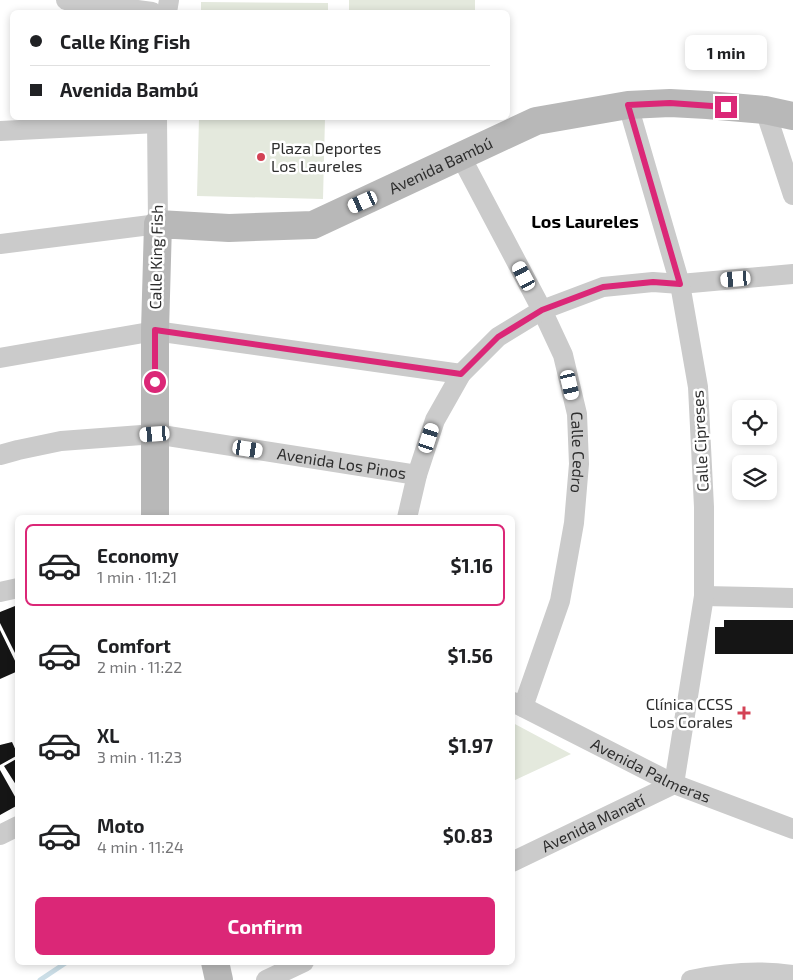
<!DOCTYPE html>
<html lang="en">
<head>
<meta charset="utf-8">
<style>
	body { margin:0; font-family:"Exo 2",sans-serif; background:#f2f2f2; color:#202124; height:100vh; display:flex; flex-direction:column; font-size:19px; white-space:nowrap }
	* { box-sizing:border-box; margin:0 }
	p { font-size:16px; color:#757577 }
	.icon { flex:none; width:28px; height:28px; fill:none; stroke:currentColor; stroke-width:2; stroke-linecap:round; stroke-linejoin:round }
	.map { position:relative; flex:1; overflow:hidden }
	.side { position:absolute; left:15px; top:515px; width:500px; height:450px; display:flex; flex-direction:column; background:#fff; border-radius:8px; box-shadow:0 2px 8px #0003 }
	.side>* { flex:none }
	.top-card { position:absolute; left:10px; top:10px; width:500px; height:110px; border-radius:8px; box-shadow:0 2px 8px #0003; display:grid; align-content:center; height:110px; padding:0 20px; background:#fff }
	.buttons { position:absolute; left:732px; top:400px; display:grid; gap:10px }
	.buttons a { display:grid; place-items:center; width:45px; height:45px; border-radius:8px; background:#fff; box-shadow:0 2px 8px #0003; font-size:25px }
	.end { position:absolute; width:22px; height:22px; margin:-11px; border:6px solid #db2777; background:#fff; box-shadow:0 0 0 2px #fff }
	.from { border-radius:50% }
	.bubble { position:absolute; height:35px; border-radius:8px; background:#fff; box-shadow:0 2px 8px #0003; font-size:16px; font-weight:700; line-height:35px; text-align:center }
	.car { position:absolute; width:15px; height:30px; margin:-15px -8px; border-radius:6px; box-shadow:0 0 4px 1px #0007; background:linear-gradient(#fff 24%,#345 0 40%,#fff 0 76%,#345 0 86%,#fff 0) }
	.top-card b { display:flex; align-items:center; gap:18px; height:48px; font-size:19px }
	.top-card b+b { border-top:1px solid #e0e0e0 }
	.top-card i { width:12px; height:12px; background:#202124 }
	ul { padding:9px 0 0; list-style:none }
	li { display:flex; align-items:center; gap:15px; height:82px; margin:0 10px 8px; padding:0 10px; border:2px solid transparent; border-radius:8px }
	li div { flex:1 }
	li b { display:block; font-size:19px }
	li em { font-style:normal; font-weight:700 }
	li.on { border-color:#db2777 }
	li>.icon { width:45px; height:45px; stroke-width:1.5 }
	.primary-button { display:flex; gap:10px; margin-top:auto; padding:10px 20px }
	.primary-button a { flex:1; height:58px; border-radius:8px; background:#db2777; color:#fff; font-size:20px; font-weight:700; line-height:58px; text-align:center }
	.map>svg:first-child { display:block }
</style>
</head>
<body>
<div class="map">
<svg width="793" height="980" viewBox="0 0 793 980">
	<rect width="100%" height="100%" fill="#fff"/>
	<path fill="#e4e9dd" d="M349,0H475V12H349Z
		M201,2L328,3V12H201Z
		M199,118H325L323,199L197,196Z
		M513,723L571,754L513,781Z"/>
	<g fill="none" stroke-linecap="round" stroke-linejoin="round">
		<path stroke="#cbdee7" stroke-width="5" d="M40,980L67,962"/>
	</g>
	<path fill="#151515" d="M15,606L18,612V659L0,623V612Z
		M724,620H793V654H715V627H724Z
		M0,630L18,667V671L0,679Z
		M12,742L18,755L0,765V745Z
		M18,758V788L4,766Z
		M0,770L18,802V805L0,815Z"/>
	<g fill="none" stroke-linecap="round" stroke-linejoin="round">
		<g stroke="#cbcbcb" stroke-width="20">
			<path d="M66,0L152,12"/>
			<path d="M167,12L169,0"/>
			<path d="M765,110L793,195"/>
			<path d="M0,131L157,123"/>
			<path id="s1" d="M460,155L542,310L563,355L577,414L579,464L574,523L560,601L523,707"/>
			<path d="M0,244L158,224L157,118"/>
			<path d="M0,358L155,331L461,374"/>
			<path id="s2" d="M0,455L18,450L61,441L155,434L417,475"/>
			<path d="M407,518L417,475L435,420L461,374L498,337L542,310L603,287L653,282L680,284L793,274"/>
			<path d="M0,592L18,588"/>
			<path d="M704,596L793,598"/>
			<path id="s3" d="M513,702L674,784L793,829"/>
			<path d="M0,835L18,826"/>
			<path id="s4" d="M512,862L674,784L704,596V507L698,387L680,284L628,105"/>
			<path d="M266,980L304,962"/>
			<path d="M691,980C724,973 759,970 793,975"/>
		</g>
		<g stroke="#b8b8b8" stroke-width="28">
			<path id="s5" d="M155,518V331L158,224L229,228L313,225L536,121L628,105L670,103L707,105L765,110L793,116"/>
			<path d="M215,962L219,980"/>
		</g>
	</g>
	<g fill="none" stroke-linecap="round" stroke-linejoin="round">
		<path stroke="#db2777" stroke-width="6" d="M155,382V330L461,374L498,337L542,310L603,287L653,282L680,284L628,105L670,103L726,107"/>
	</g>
	<g fill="#d34255" stroke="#fff" stroke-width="2">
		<circle cx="261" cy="157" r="5"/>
		<path d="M741.5 705.5h5v5h5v5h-5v5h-5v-5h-5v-5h5z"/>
	</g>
	<g text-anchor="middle" stroke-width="5" stroke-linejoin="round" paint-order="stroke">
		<g font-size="16" fill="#2e2e2e" stroke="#fff" text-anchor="start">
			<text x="271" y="154">Plaza Deportes<tspan x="271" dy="18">Los Laureles</tspan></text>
			<text x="733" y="710" text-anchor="end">Clínica CCSS<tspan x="733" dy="18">Los Corales</tspan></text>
		</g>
		<g font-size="16" fill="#2e2e2e" stroke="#fff">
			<text dy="6" stroke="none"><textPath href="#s5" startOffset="590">Avenida Bambú</textPath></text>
			<text transform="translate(156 257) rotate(-89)" y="6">Calle King Fish</text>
			<text transform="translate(700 441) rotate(-93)" y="6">Calle Cipreses</text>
			<text dy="6" stroke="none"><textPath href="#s1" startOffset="324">Calle Cedro</textPath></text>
			<text dy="6" stroke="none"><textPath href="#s2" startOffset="346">Avenida Los Pinos</textPath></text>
			<text dy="6" stroke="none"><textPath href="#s3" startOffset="154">Avenida Palmeras</textPath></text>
			<text dy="6" stroke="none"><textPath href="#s4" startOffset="90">Avenida Manatí</textPath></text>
		</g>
		<g font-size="18" font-weight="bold" fill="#000" stroke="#fff">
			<text x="585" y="228">Los Laureles</text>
		</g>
	</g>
</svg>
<div class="buttons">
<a><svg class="icon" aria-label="locate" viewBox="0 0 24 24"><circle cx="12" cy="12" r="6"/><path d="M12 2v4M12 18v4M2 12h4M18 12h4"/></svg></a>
<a><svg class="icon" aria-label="layers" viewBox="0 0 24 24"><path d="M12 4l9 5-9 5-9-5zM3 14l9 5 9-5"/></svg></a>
</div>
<i class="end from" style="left:155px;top:382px"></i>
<i class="end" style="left:726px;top:107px"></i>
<div class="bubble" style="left:685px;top:35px;width:82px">1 min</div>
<i class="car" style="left:363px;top:202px;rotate:246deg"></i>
<i class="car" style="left:524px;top:276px;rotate:332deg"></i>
<i class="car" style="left:736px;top:279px;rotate:265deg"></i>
<i class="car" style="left:570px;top:385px;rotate:167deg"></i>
<i class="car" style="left:155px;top:434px;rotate:266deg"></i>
<i class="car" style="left:429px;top:438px;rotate:18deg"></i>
<i class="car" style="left:248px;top:449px;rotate:99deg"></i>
<div class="top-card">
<b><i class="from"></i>Calle King Fish</b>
<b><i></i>Avenida Bambú</b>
</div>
<section class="side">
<ul>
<li class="on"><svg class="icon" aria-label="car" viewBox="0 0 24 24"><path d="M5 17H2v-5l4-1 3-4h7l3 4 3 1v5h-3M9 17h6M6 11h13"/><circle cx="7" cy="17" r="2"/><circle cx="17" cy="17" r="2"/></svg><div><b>Economy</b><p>1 min · 11:21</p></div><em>$1.16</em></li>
<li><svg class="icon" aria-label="car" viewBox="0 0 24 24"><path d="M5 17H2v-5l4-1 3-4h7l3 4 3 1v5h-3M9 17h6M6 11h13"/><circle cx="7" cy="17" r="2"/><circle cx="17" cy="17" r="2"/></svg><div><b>Comfort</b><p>2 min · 11:22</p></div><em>$1.56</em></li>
<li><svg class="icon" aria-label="car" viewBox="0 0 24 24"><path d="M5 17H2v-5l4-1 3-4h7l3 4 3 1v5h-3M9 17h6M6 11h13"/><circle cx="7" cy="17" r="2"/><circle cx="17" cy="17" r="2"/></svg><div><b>XL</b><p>3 min · 11:23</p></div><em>$1.97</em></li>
<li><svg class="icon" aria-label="car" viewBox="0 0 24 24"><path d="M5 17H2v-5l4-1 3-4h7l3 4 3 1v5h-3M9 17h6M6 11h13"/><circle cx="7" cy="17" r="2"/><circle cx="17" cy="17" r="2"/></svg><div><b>Moto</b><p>4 min · 11:24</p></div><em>$0.83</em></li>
</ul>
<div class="primary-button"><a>Confirm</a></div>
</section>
</div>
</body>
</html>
